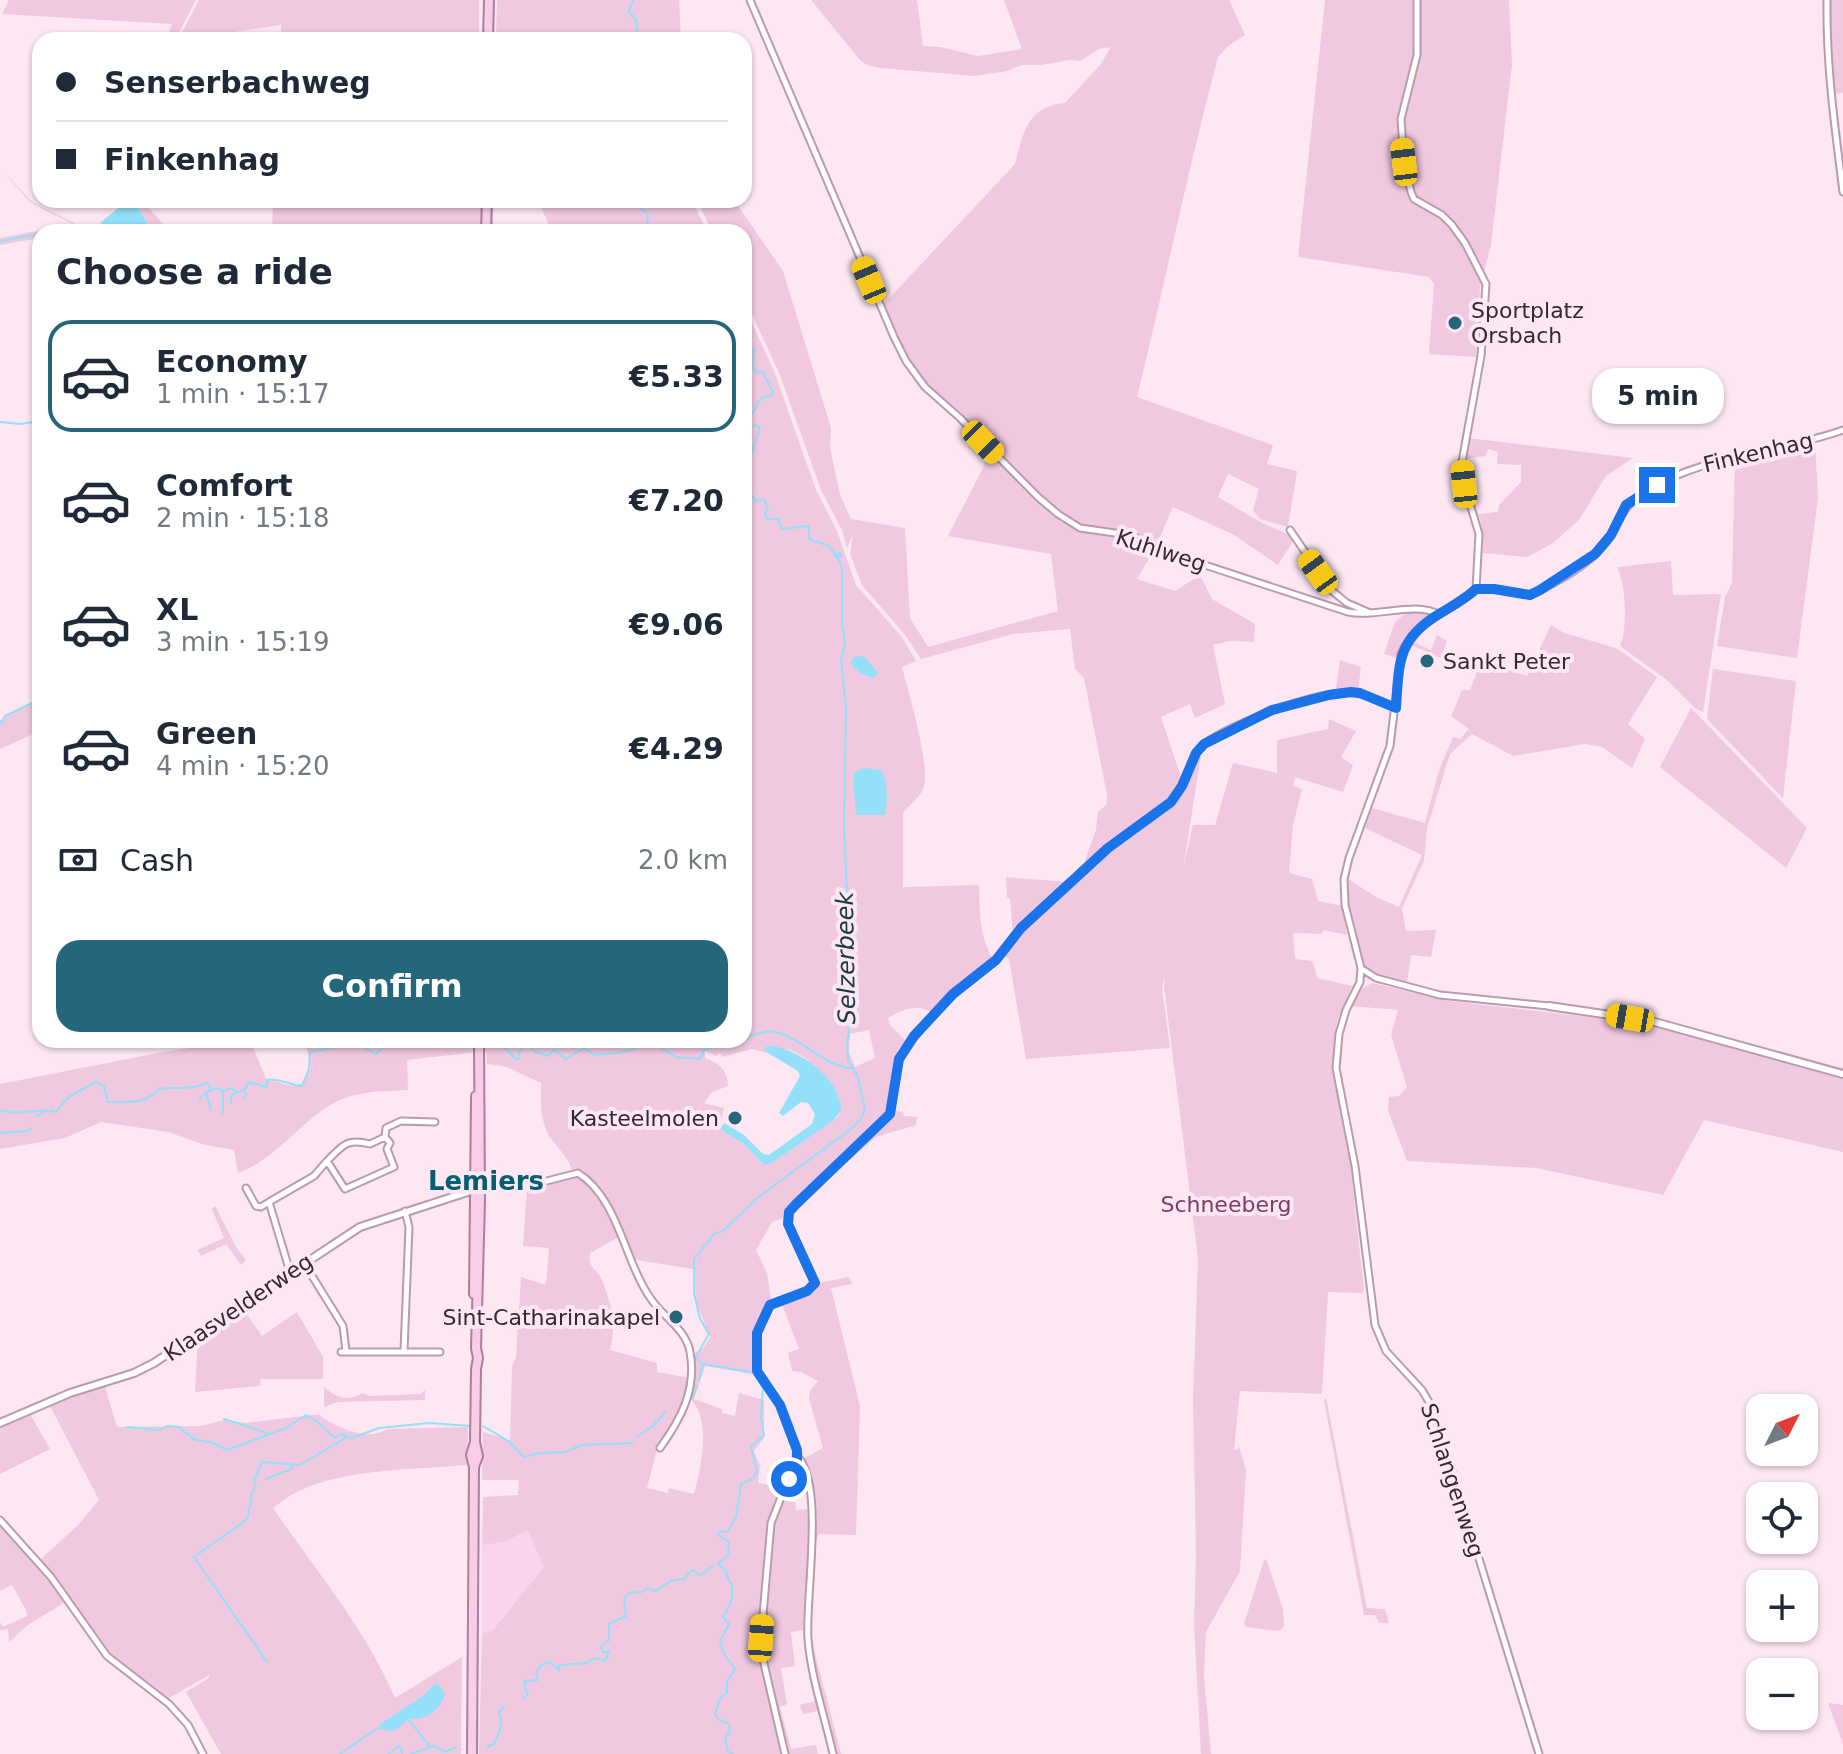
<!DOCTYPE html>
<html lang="en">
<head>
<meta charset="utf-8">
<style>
	body { margin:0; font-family:"DejaVu Sans",sans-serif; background:#f2f2f3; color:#1f2937; height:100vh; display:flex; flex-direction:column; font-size:30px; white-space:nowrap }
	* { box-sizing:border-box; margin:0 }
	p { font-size:26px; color:#747a83 }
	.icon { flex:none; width:44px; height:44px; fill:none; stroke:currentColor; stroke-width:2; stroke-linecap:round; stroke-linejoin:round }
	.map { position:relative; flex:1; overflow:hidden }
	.details { position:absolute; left:32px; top:224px; width:720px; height:824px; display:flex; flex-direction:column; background:#fff; border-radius:24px; box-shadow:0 2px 6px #0004 }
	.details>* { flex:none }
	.top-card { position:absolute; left:32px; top:32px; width:720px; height:176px; border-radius:24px; box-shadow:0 2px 6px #0004; display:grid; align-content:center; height:176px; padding:0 24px; background:#fff }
	.needle { width:52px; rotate:48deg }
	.buttons { position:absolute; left:1746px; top:1394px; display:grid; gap:16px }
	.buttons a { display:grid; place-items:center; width:72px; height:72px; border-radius:16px; background:#fff; box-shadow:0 2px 6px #0004; font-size:40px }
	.end { position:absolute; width:36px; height:36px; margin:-18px; border:10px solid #1a73e8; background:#fff; box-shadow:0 0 0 4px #fff }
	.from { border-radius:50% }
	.bubble { position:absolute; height:56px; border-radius:24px; background:#fff; box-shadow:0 2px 6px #0004; font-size:26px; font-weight:700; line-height:56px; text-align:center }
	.car { position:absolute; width:24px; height:48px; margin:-24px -12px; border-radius:10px; box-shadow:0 0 6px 2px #0007; background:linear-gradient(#f5c518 24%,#345 0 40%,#f5c518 0 76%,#345 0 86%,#f5c518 0) }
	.top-card b { display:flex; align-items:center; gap:28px; height:76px; font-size:30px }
	.top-card b+b { border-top:2px solid #e0e1e3 }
	.top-card i { width:20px; height:20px; background:#1f2937 }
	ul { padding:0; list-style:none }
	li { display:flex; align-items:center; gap:24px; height:112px; margin:0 16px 12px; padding:0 8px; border:4px solid transparent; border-radius:24px }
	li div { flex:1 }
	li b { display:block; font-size:30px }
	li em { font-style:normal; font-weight:700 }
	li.active { border-color:#24677a }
	li>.icon { width:72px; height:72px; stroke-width:1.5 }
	h2 { padding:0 24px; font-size:36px; line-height:96px }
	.pay { display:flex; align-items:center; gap:20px; height:88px; padding:0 24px; font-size:30px }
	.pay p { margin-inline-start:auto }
	.primary-button { display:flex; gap:16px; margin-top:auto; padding:16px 24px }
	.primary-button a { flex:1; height:92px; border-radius:24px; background:#24677a; color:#fff; font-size:32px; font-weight:700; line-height:92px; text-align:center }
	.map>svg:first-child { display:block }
</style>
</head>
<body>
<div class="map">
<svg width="1843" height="1754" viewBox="0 0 1843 1754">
	<rect width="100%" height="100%" fill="#fce7f3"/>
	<path fill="#fcd3ec" d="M528,1530L545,1567L493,1630L482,1633V1545L505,1542Z"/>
	<path fill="#f0c8e0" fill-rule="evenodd" d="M9,0H196L175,40H166L172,24L2,14Z
		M199,0H479V40H281V25L178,40Z
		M497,0H679L681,40H496Z
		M811,0H917L923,46L940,47L978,56L1022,49L1004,0H1229L1245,35L1228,46L1218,57C1188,169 1165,283 1137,397L1273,445L1267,464L1297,471L1288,527L1260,519L1253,510L1259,489L1228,474L1218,497L1262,523L1290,535L1293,541L1278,565L1234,535L1173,507L1157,544L1133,535L1088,529L1059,514L968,421L920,379L901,348L881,307L1015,164C1023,134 1027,106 1065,103L1100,65L1111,47L1099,49L1080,61L1069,60L1042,65H1021L1007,71L975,76L880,68L867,65L860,60Z
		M1325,0H1509L1512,64L1491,245L1480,287L1476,357L1429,354L1434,284L1429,277L1298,257Z
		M1828,0H1843V93L1833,94Z
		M0,168L32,202L74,223L77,232H40V238L0,245V238L73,224L30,202Z
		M134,200H142L163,224V232H152Z
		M273,200H493V232H272Z
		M539,200H692L707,232H550C549,219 541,212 539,200Z
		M697,200H734L783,271L831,428L830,448L840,495L851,519L905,528L910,618L928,647L1058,611L1051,554L948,536L991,452L1076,528L1132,538L1155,548L1137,579L1175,591L1200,575L1212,599L1255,624L1254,642L1230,641L1213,645L1225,704L1195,718L1190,704L1161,717L1182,780C1160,818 1116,838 1083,866L1096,830L1098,812L1107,804V795L1084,678L1075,669L1070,629L1013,634L921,659L906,636L862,585L850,554L853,534L847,548L842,530L821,490L780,375L744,297V232H712Z
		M744,306L774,371L816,490L837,531L856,585L901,636L916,661L902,667C908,691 932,769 923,789C919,798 909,805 903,813V887L979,885C980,912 979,936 993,959L961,983L932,1012C917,1004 902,1009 888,1018L890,1025L905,1040L897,1051L889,1107L885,1117L792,1203L783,1218L772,1222L756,1250L767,1273L771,1299L756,1326L752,1374L705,1366L694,1399L722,1409V1413L735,1416L739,1393L764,1400V1438L754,1451L760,1466L758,1483L777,1487L794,1450L792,1466L777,1500L795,1502L796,1510L813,1509L803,1459L823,1448L809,1399L810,1391L818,1381L801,1372L792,1371L788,1353L799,1349L781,1302L815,1291L818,1283L849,1277L852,1284L831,1288L860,1406L856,1535L819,1534L814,1545L811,1638L841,1754H835L822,1701H819L823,1718L820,1719L818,1711L803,1714L800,1705L815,1701L803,1630L791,1632L795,1666L781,1668L787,1704L780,1707L791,1749L816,1745L818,1754H479L482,1633L493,1630L544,1567L528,1530L505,1542L482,1545L483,1497L518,1495L519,1480H483L482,1477L483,1432L510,1440L512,1367L516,1357L521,1277L546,1285L549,1248L523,1246L527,1190L573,1179C574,1161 557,1149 548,1134C540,1118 541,1100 541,1083L507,1067L487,1064L486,1051L407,1060L408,1090C385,1091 360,1091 340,1100C304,1116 279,1158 238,1173L234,1150L205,1145L168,1132L101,1122L65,1138L0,1149V1084L163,1052L241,1040H250L267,1081C280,1079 289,1091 302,1083L311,1068L305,1040H744ZM869,1030L875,1058L855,1067L849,1052L850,1034ZM764,1048C772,1048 782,1048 790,1050C810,1057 851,1094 838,1117L770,1164H763L744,1144L719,1128L724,1108L704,1103L712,1092L728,1086C728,1070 719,1063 705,1058V1051L716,1056L720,1053L722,1057L752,1049L768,1053ZM617,1238L631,1249L636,1260L693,1269L697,1305L710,1337L704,1347L692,1355L694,1384L690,1399C712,1418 701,1469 694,1494L669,1488L668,1493L647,1488L658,1446L677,1417L690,1378L657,1372V1363L610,1350C617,1326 611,1303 602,1280C597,1268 587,1269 590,1253Z
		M1468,438L1633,458L1606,476L1579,520L1553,543L1527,557L1483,553L1481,523L1478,514L1498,512L1499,505L1521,482V465L1497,464L1498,452L1488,449L1486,456L1464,459Z
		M1815,441L1818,498L1797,658L1717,646L1725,597L1732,583L1735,459Z
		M1671,561L1673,595L1721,594L1703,712L1695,708L1667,680L1620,646C1628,627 1626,585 1617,567Z
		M1407,612L1429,613L1431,617L1403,640L1397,658L1384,654L1395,622Z
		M1551,625L1564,633L1616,648L1657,677L1628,724L1645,739L1632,768L1602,747L1585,744L1513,756L1472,734L1450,754L1427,828L1424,861L1402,908L1406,931L1436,930L1431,957L1411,955L1407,983C1395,980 1380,979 1370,972C1353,960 1344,898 1348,879L1376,897L1399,907L1422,855L1365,828L1372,808L1425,823L1439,770L1453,737L1460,739L1469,729L1451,716L1462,690H1470L1478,669L1486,671L1492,665L1527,676Z
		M1437,635L1447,641L1441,658L1411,645L1413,642L1431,650Z
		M1340,660L1361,667L1358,690L1336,688Z
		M1713,669L1796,681L1783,798L1707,719Z
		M40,699V731L0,749V720L9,716L3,717L5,715Z
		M1691,708L1807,828L1786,868L1660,767Z
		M1329,719L1356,731L1341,757L1353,765L1343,792L1295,777L1293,786L1302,789L1293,825L1289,873L1312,879L1318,901L1342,906L1347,935L1323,930L1322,934L1293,933L1295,959L1313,961L1317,978L1352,986L1337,1021L1332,1070L1350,1161L1364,1290L1362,1293L1328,1292L1322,1394L1240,1391L1234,1449L1238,1450L1239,1446L1246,1470L1240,1571L1206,1632L1204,1676L1211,1754H1201L1194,1626L1196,1555L1193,1400L1198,1258L1164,986L1165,975L1162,987L1170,1048L1026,1059L1009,959L1003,955L1025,927L1054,901L1112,850L1172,804L1202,749L1183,869L1193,825H1215L1233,763L1277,773V740L1328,729Z
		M1006,877L1067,882L1013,934L1010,898H1007Z
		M1372,983L1449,1001L1651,1024L1843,1078V1152L1704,1120L1663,1195L1536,1168L1407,1161L1388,1110L1389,1097L1399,1096L1407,1087L1391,1035L1398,1010L1351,1006L1362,989Z
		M894,1110L903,1112L904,1116L917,1117L916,1125L876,1137L809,1196L883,1125Z
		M215,1206L236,1247L246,1260L241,1265L226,1244L201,1256L197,1250L224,1238L212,1209Z
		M241,1306L262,1336L297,1312L323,1357V1379H261L260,1386L195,1392L198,1336Z
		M104,1384L117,1427L201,1426L224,1420L246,1423L312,1415H319C338,1428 366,1442 388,1429L468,1427L467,1465C415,1470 347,1468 299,1491C290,1495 281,1502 273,1508C315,1569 366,1630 395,1698L462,1657L461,1754H221L186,1692L209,1678V1675L169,1698L112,1657L52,1573L40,1560L79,1524L99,1500L50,1406ZM432,1686L416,1719L411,1718L380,1724L424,1695Z
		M324,1386C334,1398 349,1402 362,1393L371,1396L421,1394L425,1390V1400L338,1402L324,1407Z
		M1326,1398L1367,1608L1385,1609L1389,1623H1379L1375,1615H1364L1324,1400Z
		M30,1414L50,1449L0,1474V1427Z
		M0,1524L48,1577L64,1603L29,1624L9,1642L8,1629L0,1630V1622L3,1627L27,1616L26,1610L12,1585L0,1591Z
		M1264,1560L1267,1561L1283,1609L1284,1626L1279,1631L1246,1627L1244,1624Z
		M1828,1703L1843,1705V1744Z"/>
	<path fill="#94e0f8" d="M128,200H134L152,232H101V222Z
		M864,656L878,673L874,678L861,674L850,663L854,657Z
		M863,768L881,770C889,782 887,801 885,815H856L853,778L854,773Z
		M771,1046C800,1049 842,1080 841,1111L833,1121L770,1164H763L744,1144L720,1129L724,1123L744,1135L763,1154L769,1155L812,1124L815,1114L808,1103L801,1102L783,1116L779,1113L800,1076L798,1071L768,1053L763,1048Z
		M434,1684L439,1685L445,1694C440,1711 426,1720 409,1719L394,1731L379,1729L380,1724L424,1695Z"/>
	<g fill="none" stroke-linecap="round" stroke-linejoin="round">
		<path stroke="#94e0f8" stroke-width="2" d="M633,0L629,12L636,19L637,31L643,40
			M636,200L640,208L648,214L647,224L651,229L670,226L672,228L671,232
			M54,232L65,230
			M0,241L40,234
			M744,353L754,349L753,367L755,373L762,371L773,392L771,396L762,397L744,427
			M0,422L20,424L40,421
			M744,463L749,461L760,428L756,425L744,428
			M744,486L756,501L764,499L768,509L765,514L767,519H778L782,529L809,526V539L829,546L840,562L842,569V624L845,642L841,660L846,707L844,828L848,913L846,946L849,1032L847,1042L848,1060L858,1077L865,1110L860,1120L851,1129L756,1199L723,1231L714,1234L694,1259V1293L700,1319L709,1334L695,1358L703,1364L750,1372
			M0,721L2,723L5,716L40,699
			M744,1038C753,1035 767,1030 776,1032C802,1038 825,1068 853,1068
			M397,1040L394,1046L397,1047L402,1041H405
			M497,1040L516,1059L520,1058L519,1052L528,1043L535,1052L548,1056L554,1050L566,1059L584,1048L595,1055L619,1053L651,1044L659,1046L676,1057L700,1059L704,1050L735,1040
			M223,1091V1113
			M206,1092L211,1110
			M199,1099L207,1092
			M244,1099L246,1094L244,1089
			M231,1103V1096L236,1092
			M0,1112L5,1110C18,1117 39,1107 55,1112L70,1096L96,1082L104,1086L108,1102C128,1101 143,1106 159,1089C175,1087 193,1090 207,1083L210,1085L209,1091L218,1088L223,1091L232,1088L238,1093L247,1087L248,1082L267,1087V1080C275,1077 290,1085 302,1086L309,1069L310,1052L357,1043L376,1054L392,1040
			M37,1116L46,1111
			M0,1133L28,1131L31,1128
			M699,1381L703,1364
			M692,1399L697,1386
			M224,1419L267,1433
			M316,1421L335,1438L342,1434L346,1436
			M483,1426L510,1442L524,1457L540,1453L565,1452L582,1445L633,1443
			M127,1427L160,1430L167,1426L179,1427L193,1439L213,1443L227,1450L286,1428L306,1415L315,1420
			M637,1436L653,1426L665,1412
			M266,1479L291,1469L292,1465
			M253,1491L256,1486L254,1481L262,1462L300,1465L347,1437L352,1438L379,1428L429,1423L470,1426
			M252,1493L248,1517L245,1521L194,1557L267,1662
			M524,1698L528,1694L525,1689V1681L538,1680L536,1673L541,1665L550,1662L559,1670V1665C568,1666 575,1662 584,1664L595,1658L605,1661L609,1652H603L601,1647L609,1640V1624L626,1616L624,1599L628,1593L642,1592L647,1588L656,1591L671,1581L684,1579L692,1570L701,1575L713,1566
			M408,1719L431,1748
			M487,1747L494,1744C499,1733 504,1724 499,1712L504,1706
			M340,1754L378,1728
			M389,1754L398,1746L401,1748L402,1754
			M411,1754L434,1746L445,1752L456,1747
			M733,1754L728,1752L725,1738L730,1732L729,1724L718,1719L715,1714L720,1698L727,1693V1681L735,1669L723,1652L720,1641L729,1624L723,1617C730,1607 735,1596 731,1584C729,1580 726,1576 726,1571L718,1564L728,1555L729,1542L718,1535L720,1532L728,1531L736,1517L741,1484L752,1479L757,1472L751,1447L764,1435L761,1417L763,1388L755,1376"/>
		<path stroke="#94e0f8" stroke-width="5" d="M836,555H840"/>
		<defs>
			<path id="minor" d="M750,0L894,337L906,361L925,387L960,418L1038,497L1058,514L1080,528L1129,535L1205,565L1348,612C1375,618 1415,601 1438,614
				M1417,0V55L1401,119L1404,162L1411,192L1414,199L1442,215L1452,225L1465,243L1486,284L1481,356L1462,462L1464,484L1479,534L1476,589
				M1827,0C1826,65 1835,128 1843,192
				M1290,530L1331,590L1347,603L1370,613
				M1476,589C1451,612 1415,621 1401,654L1390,746L1349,858L1344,879L1345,905L1361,968L1360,982L1346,1010L1339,1034L1336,1068L1355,1166L1375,1325L1386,1351L1422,1390L1433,1409L1539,1754
				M1476,589H1494L1530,595L1535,593C1560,580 1587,566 1605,544C1618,526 1621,508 1640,495C1701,454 1775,454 1843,430
				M1362,969L1376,978L1440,995L1549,1006
				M327,1161C343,1145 347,1138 370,1144L385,1137
				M480,1187L531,1185L578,1173C619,1199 624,1261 651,1299C663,1317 686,1329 690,1352C697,1389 681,1419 660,1448
				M246,1188L256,1206L261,1207L269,1202L290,1272
				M269,1202L314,1176L327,1161L345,1189L394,1167L387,1149L390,1143L385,1137L386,1128L401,1121L435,1122
				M304,1263L343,1326L346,1351
				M404,1351L409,1227L405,1211
				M341,1352H440
				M798,1457C825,1486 805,1598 808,1639C811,1678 825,1717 833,1754
				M0,1520L51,1577L107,1656L169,1704L188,1725L203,1754
				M785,1754L762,1655L761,1638L771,1523L798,1454L780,1405L757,1371V1333L770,1305L807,1291L815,1283L788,1224L789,1212L890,1114L899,1059L914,1036L953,994L996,960L1021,928L1108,848L1171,802L1182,786L1196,753L1204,744C1231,724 1322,688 1355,693C1369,695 1383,703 1396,708"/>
			<path id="tertiary" d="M1549,1006L1651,1021L1843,1074
				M0,1423L70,1393L134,1373L154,1363L360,1227L477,1189"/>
			<path id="primary" d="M488,40L489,0
				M486,232L487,200
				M474,1294L476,1096
				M474,1467L478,1456L475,1442
				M472,1754L474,1467L471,1455L475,1442L476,1369L478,1358L476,1348L480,1201L479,1040"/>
		</defs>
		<use href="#minor" stroke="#ba9aad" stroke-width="9"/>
		<use href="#tertiary" stroke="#ba9aad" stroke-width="10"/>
		<use href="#primary" stroke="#b07d9d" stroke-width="12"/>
		<use href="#minor" stroke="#fff" stroke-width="5"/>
		<use href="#tertiary" stroke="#fff" stroke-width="6"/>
		<use href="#primary" stroke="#f8cde8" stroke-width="8"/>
	</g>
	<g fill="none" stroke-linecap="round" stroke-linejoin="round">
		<path stroke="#1a73e8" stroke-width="10" d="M789,1479L797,1461V1450L780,1405L757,1371V1333L770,1305L807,1291L815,1283L788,1224L789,1212L796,1204L890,1114L899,1059L914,1036L953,994L996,960L1021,928L1108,848L1171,802L1182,786L1196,753L1204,744L1272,710L1329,695L1351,692L1360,693L1396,708C1399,664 1397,639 1439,614C1452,606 1464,600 1476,589H1494L1530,595L1540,590L1595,554L1611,535L1626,505L1657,485"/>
	</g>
	<g fill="#24677a" stroke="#fce7f3" stroke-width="3">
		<circle cx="1455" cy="323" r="8"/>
		<circle cx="1427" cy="661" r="8"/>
		<circle cx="735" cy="1118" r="8"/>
		<circle cx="676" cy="1317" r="8"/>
	</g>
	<g text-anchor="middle" stroke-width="8" stroke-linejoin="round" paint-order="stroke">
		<g font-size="22" fill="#352830" stroke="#fce7f3" text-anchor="start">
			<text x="1471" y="318">Sportplatz<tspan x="1471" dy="25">Orsbach</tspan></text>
			<text x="1443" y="669">Sankt Peter</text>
			<text x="719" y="1126" text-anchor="end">Kasteelmolen</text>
			<text x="660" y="1325" text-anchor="end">Sint-Catharinakapel</text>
		</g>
		<g font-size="22" fill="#352830" stroke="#fce7f3">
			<text transform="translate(1758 452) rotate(-13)" y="8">Finkenhag</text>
			<text transform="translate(1161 550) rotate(18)" y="8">Kuhlweg</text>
			<text transform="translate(238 1307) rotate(-34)" y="8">Klaasvelderweg</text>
			<text transform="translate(1453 1480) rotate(72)" y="8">Schlangenweg</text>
		</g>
		<g font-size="22" fill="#803a69" stroke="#fce7f3">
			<text x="1226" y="1212">Schneeberg</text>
		</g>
		<g font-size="24" font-style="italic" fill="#173a45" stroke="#fce7f3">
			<text transform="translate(846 958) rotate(-91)" y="8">Selzerbeek</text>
		</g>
		<g font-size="26" font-weight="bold" fill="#035e72" stroke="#fce7f3">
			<text x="486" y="1190">Lemiers</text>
		</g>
	</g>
</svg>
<div class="buttons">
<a><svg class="needle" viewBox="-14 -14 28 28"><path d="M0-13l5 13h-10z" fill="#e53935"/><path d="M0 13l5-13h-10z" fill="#747a83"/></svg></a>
<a><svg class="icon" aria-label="locate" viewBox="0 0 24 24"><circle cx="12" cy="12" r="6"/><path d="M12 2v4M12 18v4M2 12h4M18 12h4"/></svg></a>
<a>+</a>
<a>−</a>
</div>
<i class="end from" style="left:789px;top:1479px"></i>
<i class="end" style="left:1657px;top:485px"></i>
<div class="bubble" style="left:1592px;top:368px;width:132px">5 min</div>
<i class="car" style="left:1404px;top:162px;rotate:353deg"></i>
<i class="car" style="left:869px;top:280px;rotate:337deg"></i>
<i class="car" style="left:983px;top:442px;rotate:136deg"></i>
<i class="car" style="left:1464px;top:484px;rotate:354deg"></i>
<i class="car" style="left:1318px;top:572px;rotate:324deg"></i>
<i class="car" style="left:1630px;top:1018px;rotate:280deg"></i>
<i class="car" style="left:761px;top:1638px;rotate:4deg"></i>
<div class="top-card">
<b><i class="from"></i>Senserbachweg</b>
<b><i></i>Finkenhag</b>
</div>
<section class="details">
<h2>Choose a ride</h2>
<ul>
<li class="active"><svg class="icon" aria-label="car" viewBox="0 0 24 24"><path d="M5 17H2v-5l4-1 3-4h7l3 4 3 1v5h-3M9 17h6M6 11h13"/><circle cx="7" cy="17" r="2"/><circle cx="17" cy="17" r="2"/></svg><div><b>Economy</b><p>1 min · 15:17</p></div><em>€5.33</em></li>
<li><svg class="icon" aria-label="car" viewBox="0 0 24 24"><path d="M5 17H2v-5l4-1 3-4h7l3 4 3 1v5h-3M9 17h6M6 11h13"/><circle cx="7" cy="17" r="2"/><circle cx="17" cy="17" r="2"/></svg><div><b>Comfort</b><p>2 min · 15:18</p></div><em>€7.20</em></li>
<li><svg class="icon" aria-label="car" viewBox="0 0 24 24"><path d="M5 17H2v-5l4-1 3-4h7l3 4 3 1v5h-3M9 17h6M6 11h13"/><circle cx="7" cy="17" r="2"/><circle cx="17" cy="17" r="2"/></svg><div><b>XL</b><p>3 min · 15:19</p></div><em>€9.06</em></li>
<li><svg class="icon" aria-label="car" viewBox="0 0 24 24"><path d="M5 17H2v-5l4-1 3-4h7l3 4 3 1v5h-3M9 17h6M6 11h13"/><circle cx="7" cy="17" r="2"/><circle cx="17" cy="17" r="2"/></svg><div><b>Green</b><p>4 min · 15:20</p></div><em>€4.29</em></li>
</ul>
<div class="pay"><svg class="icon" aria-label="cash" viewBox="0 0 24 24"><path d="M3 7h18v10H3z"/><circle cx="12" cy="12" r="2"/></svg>Cash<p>2.0 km</p></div>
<div class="primary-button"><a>Confirm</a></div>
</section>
</div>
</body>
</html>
